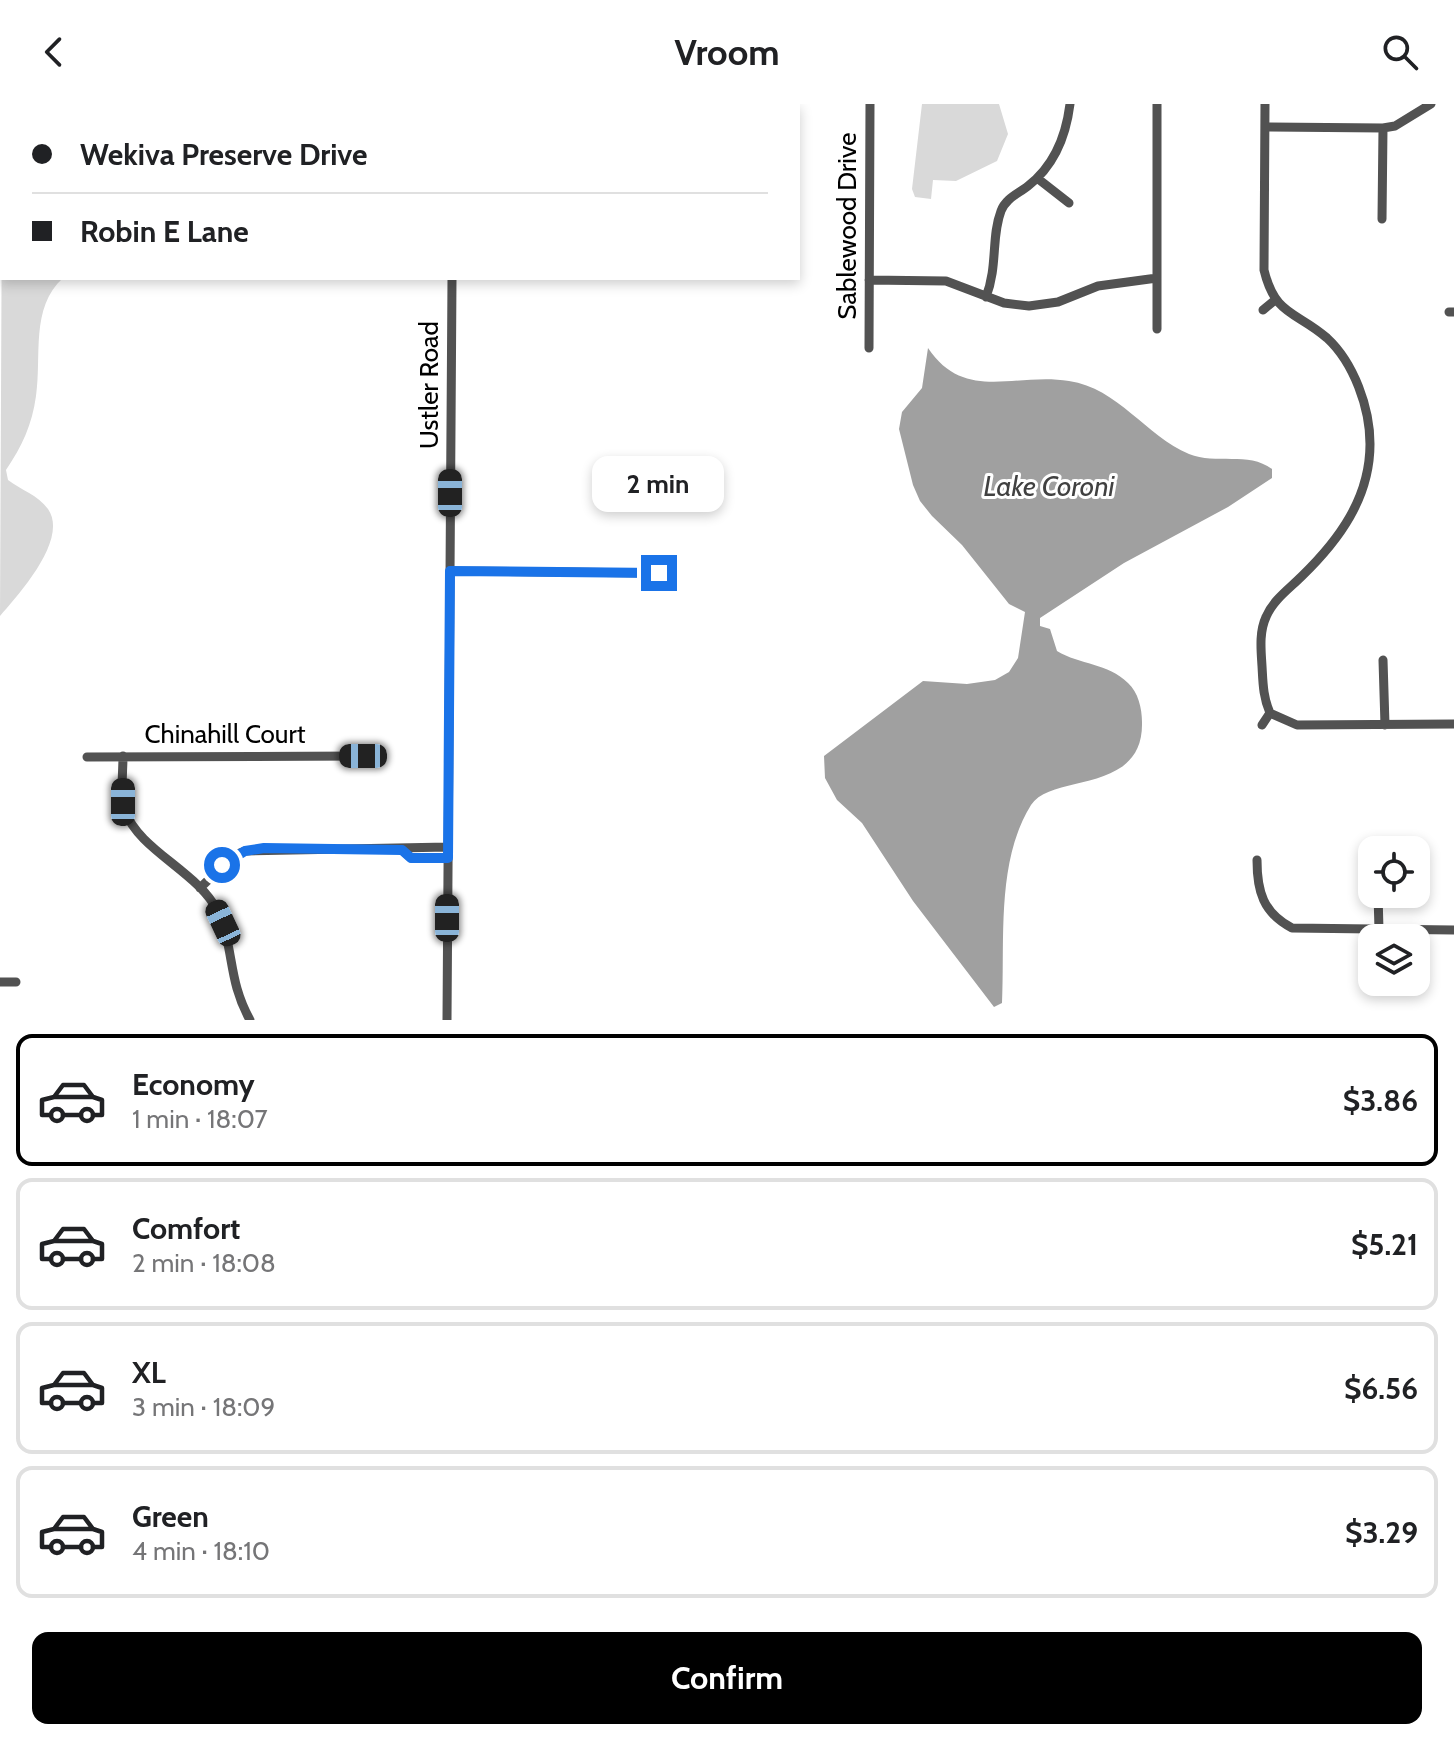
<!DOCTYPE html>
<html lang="en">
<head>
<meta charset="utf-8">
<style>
	body { margin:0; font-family:Cabin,sans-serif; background:#f6f6f6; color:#202124; height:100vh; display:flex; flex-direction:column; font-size:30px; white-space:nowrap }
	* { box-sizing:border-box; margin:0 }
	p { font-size:26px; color:#757577 }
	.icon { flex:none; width:44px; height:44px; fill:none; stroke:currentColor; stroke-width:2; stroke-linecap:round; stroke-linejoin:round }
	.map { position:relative; height:916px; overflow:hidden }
	.drawer { display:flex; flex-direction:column; background:#fff; flex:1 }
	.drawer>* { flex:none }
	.banner { position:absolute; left:0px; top:0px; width:800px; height:176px; box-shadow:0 4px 12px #0003; display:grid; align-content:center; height:176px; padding:0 32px; background:#fff }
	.fabs { position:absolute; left:1358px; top:732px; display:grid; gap:16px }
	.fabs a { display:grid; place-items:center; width:72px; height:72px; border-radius:16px; background:#fff; box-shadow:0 4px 12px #0003; font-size:40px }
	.end { position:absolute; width:36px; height:36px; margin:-18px; border:10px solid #1a73e8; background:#fff; box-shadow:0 0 0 4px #fff }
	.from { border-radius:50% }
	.bubble { position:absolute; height:56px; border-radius:16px; background:#fff; box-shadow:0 4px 12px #0003; font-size:26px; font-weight:700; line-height:56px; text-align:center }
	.car { position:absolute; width:24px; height:48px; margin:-24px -12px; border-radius:10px; box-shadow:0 0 6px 2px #0007; background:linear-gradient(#222 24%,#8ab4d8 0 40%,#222 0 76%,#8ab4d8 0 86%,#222 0) }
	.banner b { display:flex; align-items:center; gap:28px; height:76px; font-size:30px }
	.banner b+b { border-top:2px solid #e0e0e0 }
	.banner i { width:20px; height:20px; background:#202124 }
	ul { padding:14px 0 0; list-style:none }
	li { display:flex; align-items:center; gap:24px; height:132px; margin:0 16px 12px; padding:0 16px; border:4px solid #e0e0e0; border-radius:16px }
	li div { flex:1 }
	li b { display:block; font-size:30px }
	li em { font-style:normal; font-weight:700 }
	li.active { border-color:#000 }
	li>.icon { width:72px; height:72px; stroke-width:1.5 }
	.action { display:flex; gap:16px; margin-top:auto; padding:16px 32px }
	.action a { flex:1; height:92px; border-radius:16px; background:#000; color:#fff; font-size:32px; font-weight:700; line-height:92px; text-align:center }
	header { display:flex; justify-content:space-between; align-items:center; height:104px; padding:0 32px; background:#fff; font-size:36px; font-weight:700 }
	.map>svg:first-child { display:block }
</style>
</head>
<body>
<header><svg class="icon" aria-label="back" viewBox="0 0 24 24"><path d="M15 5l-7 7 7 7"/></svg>Vroom<svg class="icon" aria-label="search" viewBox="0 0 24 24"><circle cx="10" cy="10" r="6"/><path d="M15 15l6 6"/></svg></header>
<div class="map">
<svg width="1454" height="916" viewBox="0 0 1454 916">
	<rect width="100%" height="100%" fill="#fff"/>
	<path fill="#d9d9d9" d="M922,0H999L1008,30L997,57L956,77L933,76L931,95L915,93L912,85Z
		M2,75V174H63C30,204 42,252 36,292C32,321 22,342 6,366L8,376C21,386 38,391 48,405C69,435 19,490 0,512Z"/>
	<path fill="#a0a0a0" d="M928,244C965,299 1015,268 1069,277C1118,284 1146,332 1189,350C1216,361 1248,347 1272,365V374L1228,403L1124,459L1040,514V522L1050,525L1057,547C1080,561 1108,559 1128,579C1138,588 1142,604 1142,618C1144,691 1052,669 1031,701C996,757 1005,836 1002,899L994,903L913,797L862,719L837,696L825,674L824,652L923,577L967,580L995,576L1009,568L1018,554L1025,508L1009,500L962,441L932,412L920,397L913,381L899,325L902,308L922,284Z"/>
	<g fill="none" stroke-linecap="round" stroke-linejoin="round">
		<path stroke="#525252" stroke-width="9" d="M1265,0L1264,166C1275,212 1296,207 1327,234C1354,259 1370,304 1370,340C1370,394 1339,436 1302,472C1289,485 1273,496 1266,513C1259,528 1261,546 1262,562C1263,579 1263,593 1270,609L1297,621L1454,620
			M453,2V0
			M1265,23L1383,24L1395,22L1431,0
			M1037,74L1069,99
			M1382,115L1383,24
			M869,176L946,177L1004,199L1029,202L1058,198L1098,182L1157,174
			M986,193C998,162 991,133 1001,107C1006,94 1018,90 1028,82C1054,62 1066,32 1070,0
			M1263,206L1275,196
			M1449,208H1454
			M1157,225V0
			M869,244L870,0
			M450,467L653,469L666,474
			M1383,556L1385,621
			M1262,621L1270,609
			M123,652C123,669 120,691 125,707C139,746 198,768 217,806C235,844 227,875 250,916
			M87,653L363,652
			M402,746L411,754H448
			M1257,756C1257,787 1263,809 1292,824L1454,826
			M200,784L233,752L245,747L448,743
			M1378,790L1379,826
			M0,878H16
			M447,916L452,174"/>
	</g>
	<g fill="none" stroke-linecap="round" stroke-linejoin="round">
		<path stroke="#1a73e8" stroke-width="10" d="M222,761L245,747L264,744L402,746L411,754H448L450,467L659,469"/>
	</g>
	<g text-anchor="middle" stroke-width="6" stroke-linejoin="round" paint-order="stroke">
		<g font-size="26" fill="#000" stroke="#fff">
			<text transform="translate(847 122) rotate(-90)" y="9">Sablewood Drive</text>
			<text transform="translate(429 281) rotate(-90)" y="9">Ustler Road</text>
			<text x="225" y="639">Chinahill Court</text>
		</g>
		<g font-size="28" font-style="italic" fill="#414141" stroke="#fff">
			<text x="1049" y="392">Lake Coroni</text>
		</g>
	</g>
</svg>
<div class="fabs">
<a><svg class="icon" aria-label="locate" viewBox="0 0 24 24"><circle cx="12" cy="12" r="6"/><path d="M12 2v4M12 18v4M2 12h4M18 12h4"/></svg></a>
<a><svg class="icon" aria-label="layers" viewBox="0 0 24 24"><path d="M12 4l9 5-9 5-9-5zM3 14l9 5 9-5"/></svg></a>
</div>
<i class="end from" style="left:222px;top:761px"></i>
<i class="end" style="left:659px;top:469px"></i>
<div class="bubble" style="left:592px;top:352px;width:132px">2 min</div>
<i class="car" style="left:450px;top:389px;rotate:0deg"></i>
<i class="car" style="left:363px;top:652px;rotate:270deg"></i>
<i class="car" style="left:123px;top:698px;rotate:0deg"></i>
<i class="car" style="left:447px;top:814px;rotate:0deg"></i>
<i class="car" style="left:223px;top:819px;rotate:335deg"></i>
<div class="banner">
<b><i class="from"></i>Wekiva Preserve Drive</b>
<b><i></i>Robin E Lane</b>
</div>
</div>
<section class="drawer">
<ul>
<li class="active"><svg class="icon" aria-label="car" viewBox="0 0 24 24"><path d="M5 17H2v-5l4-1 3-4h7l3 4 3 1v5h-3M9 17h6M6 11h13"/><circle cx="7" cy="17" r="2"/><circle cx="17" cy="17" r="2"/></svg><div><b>Economy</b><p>1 min · 18:07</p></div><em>$3.86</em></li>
<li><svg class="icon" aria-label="car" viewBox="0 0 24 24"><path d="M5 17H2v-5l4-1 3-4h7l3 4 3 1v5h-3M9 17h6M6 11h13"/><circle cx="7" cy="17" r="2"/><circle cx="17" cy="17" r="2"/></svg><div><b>Comfort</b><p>2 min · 18:08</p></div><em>$5.21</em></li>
<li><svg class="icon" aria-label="car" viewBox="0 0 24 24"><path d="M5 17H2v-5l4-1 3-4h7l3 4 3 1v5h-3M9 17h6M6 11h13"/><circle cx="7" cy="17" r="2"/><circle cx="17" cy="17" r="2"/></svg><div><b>XL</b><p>3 min · 18:09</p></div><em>$6.56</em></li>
<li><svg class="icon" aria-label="car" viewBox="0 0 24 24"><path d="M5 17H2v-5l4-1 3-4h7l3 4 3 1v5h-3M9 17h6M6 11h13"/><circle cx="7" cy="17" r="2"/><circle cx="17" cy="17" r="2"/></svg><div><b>Green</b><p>4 min · 18:10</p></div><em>$3.29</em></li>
</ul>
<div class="action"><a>Confirm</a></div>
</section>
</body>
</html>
